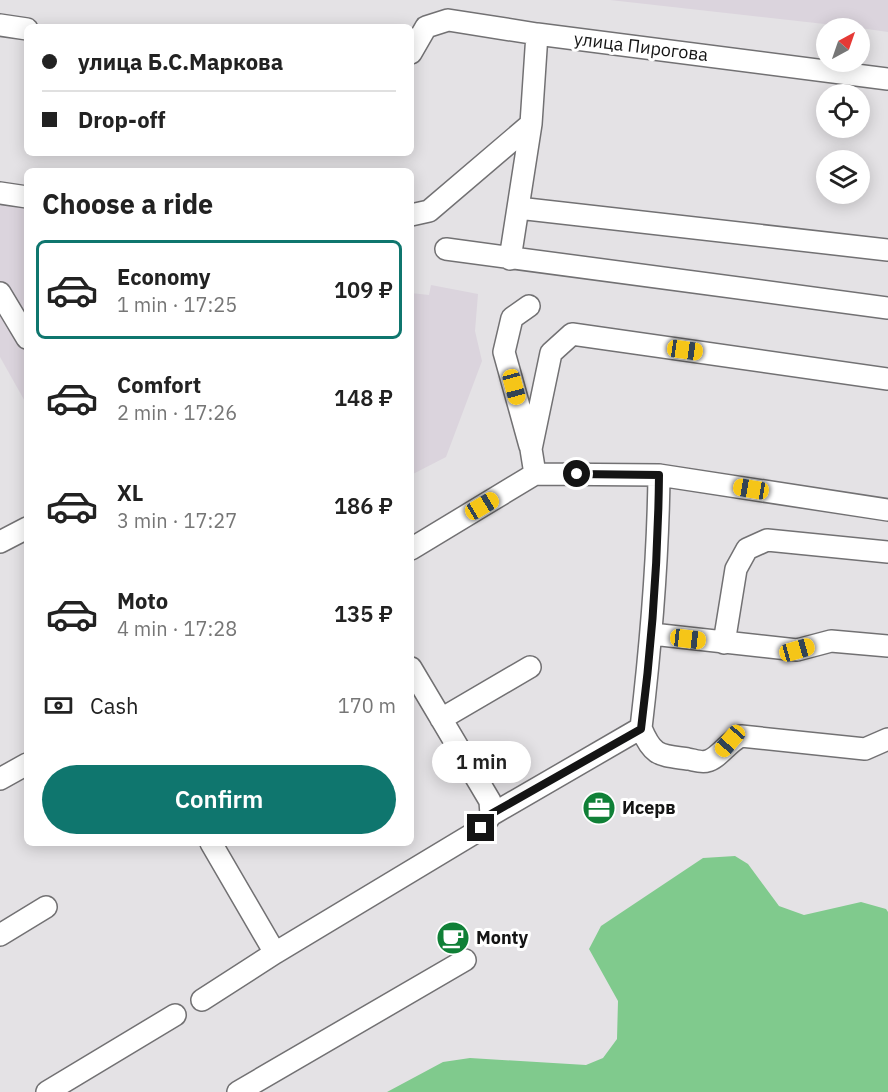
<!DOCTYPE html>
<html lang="en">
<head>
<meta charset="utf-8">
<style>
	body { margin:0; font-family:"IBM Plex Sans",sans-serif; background:#f6f6f6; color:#222; height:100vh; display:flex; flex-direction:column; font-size:22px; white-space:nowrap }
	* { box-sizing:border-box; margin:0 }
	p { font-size:20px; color:#767676 }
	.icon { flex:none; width:33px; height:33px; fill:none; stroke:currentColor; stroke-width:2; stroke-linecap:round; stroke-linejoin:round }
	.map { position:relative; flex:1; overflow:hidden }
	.details { position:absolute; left:24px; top:168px; width:390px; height:678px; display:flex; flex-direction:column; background:#fff; border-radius:9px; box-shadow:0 3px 15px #0003 }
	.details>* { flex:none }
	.guide { position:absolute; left:24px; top:24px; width:390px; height:132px; border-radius:9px; box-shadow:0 3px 15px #0003; display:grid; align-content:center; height:132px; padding:0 18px; background:#fff }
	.needle { width:39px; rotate:40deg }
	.fabs { position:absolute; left:816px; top:18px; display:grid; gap:12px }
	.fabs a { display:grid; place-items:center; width:54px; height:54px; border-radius:50%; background:#fff; box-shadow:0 3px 15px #0003; font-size:30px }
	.end { position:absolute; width:27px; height:27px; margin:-14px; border:8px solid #141414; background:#fff; box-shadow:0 0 0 3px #fff }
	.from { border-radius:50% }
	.bubble { position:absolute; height:42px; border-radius:21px; background:#fff; box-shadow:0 3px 15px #0003; font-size:20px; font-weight:600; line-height:42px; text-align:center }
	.car { position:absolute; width:18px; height:36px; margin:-18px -9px; border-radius:8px; box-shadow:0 0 4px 2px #0007; background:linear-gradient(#f5c518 24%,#345 0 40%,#f5c518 0 76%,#345 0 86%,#f5c518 0) }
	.guide b { display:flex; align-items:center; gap:21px; height:57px; font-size:22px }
	.guide b+b { border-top:2px solid #e0e0e0 }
	.guide i { width:15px; height:15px; background:#222 }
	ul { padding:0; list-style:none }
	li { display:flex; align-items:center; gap:18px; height:99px; margin:0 12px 9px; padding:0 6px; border:3px solid transparent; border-radius:9px }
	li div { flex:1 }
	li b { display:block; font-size:22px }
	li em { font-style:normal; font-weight:600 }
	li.selected { border-color:#0f766e }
	li>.icon { width:54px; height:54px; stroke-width:1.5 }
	h2 { padding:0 18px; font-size:27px; line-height:72px }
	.pay { display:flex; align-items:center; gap:15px; height:66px; padding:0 18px; font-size:22px }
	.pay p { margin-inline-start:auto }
	.cta { display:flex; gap:12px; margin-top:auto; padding:12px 18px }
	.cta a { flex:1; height:69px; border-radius:36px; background:#0f766e; color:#fff; font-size:24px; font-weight:600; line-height:69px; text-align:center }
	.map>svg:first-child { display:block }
</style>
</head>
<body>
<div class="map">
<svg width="888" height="1092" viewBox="0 0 888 1092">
	<rect width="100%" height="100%" fill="#e4e2e5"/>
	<path fill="#dbd4dd" d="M610,0H888V32L860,28Z
		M10,201L27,204V405L0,357V206Z
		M431,285L478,294L475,331L482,361L446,457L411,475V293L429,295Z"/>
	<path fill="#80ca8d" d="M735,856L748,864L779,906L804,915L861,902L886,909L888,912V1092H387L443,1062L470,1058L586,1065L603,1058L617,1039L618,1001L589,949L601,926L703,858Z"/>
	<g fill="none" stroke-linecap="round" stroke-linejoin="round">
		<defs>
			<path id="minor" d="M0,25L27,29
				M411,53L426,27L448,20L537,34L888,79
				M0,193L27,197
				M518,208L888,250
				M411,215L429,211L531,124
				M446,249L888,308
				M510,259L531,124L537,34
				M0,293L27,338
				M529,306L512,318L504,352L530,446
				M535,474L531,449L551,353L572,334L888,379
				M659,475C658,562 651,643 641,728C653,757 660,755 688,759C694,760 702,763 707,761C718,759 728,742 741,736L865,749L888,739
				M0,542L27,528
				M411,549L535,474L659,475L888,510
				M652,634L797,650L831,641L888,646
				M724,643L736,569L747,549L767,540L888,552
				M441,719L530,667
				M0,779L27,764
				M491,815L641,728
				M211,843L275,953
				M0,935L46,907
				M202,1000L275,953L481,829L491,815L490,801L411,668
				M47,1092L175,1015
				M238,1092L465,960"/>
		</defs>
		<use href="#minor" stroke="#727173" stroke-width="24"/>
		<use href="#minor" stroke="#fff" stroke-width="21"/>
	</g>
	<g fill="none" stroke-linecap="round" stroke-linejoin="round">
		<path stroke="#141414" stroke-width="8" d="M481,828L491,814L641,729C652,644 658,560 659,475L577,474"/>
	</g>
	<defs>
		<symbol id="office-disc" viewBox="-11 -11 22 22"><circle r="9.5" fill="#108037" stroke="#fff"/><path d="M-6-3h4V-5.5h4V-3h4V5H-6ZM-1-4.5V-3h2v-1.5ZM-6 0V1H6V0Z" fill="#fff"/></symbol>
		<symbol id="cafe-disc" viewBox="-11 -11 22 22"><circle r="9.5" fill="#108037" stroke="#fff"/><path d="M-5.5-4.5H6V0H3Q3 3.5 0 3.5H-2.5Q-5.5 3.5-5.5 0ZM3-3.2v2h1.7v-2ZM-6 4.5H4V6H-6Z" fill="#fff"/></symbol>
	</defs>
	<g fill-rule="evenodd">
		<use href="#office-disc" x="580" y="789" width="38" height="38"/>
		<use href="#cafe-disc" x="434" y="919" width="38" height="38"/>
	</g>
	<g text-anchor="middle" stroke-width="6" stroke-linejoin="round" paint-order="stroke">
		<g font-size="18" fill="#141414" stroke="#fff">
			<text transform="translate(641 47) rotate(7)" y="6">улица Пирогова</text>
		</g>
		<g font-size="18" font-weight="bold" fill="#141414" stroke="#fff" text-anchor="start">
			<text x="622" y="814">Исерв</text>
			<text x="476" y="944">Monty</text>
		</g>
	</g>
</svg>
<div class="fabs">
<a><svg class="needle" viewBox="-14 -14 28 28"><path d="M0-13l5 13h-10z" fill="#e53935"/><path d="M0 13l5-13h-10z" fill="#767676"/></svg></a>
<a><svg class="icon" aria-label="locate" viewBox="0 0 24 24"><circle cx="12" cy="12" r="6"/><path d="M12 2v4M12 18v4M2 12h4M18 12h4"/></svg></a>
<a><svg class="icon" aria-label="layers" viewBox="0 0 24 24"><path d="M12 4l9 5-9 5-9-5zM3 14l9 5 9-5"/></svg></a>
</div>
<i class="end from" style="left:577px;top:474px"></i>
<i class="end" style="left:481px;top:828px"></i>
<div class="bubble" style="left:432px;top:741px;width:99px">1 min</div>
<i class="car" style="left:685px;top:350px;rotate:98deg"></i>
<i class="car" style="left:514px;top:387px;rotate:165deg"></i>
<i class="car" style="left:751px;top:489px;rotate:279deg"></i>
<i class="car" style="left:482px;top:506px;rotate:59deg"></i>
<i class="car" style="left:688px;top:639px;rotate:97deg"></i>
<i class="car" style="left:797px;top:650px;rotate:74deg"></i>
<i class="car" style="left:730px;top:741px;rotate:221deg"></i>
<div class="guide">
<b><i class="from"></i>улица Б.С.Маркова</b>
<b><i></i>Drop-off</b>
</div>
<section class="details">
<h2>Choose a ride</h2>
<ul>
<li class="selected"><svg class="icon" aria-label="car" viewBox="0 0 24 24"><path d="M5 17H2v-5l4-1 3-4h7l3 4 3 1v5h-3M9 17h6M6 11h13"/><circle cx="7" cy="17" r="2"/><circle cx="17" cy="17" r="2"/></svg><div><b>Economy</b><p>1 min · 17:25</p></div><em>109 ₽</em></li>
<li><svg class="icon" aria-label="car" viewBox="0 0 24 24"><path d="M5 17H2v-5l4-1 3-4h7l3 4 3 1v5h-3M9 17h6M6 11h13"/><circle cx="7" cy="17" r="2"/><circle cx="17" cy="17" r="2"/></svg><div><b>Comfort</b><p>2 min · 17:26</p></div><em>148 ₽</em></li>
<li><svg class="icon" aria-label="car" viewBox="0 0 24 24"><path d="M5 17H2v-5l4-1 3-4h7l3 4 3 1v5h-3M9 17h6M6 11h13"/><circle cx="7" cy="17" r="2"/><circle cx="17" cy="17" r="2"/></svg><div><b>XL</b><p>3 min · 17:27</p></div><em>186 ₽</em></li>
<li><svg class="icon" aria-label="car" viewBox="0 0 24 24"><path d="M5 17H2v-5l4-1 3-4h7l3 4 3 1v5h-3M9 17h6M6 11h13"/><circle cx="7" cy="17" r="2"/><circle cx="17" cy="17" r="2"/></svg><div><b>Moto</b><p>4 min · 17:28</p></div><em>135 ₽</em></li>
</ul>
<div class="pay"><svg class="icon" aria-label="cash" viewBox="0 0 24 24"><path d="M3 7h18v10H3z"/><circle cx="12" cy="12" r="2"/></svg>Cash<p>170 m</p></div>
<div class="cta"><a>Confirm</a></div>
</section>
</div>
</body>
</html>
